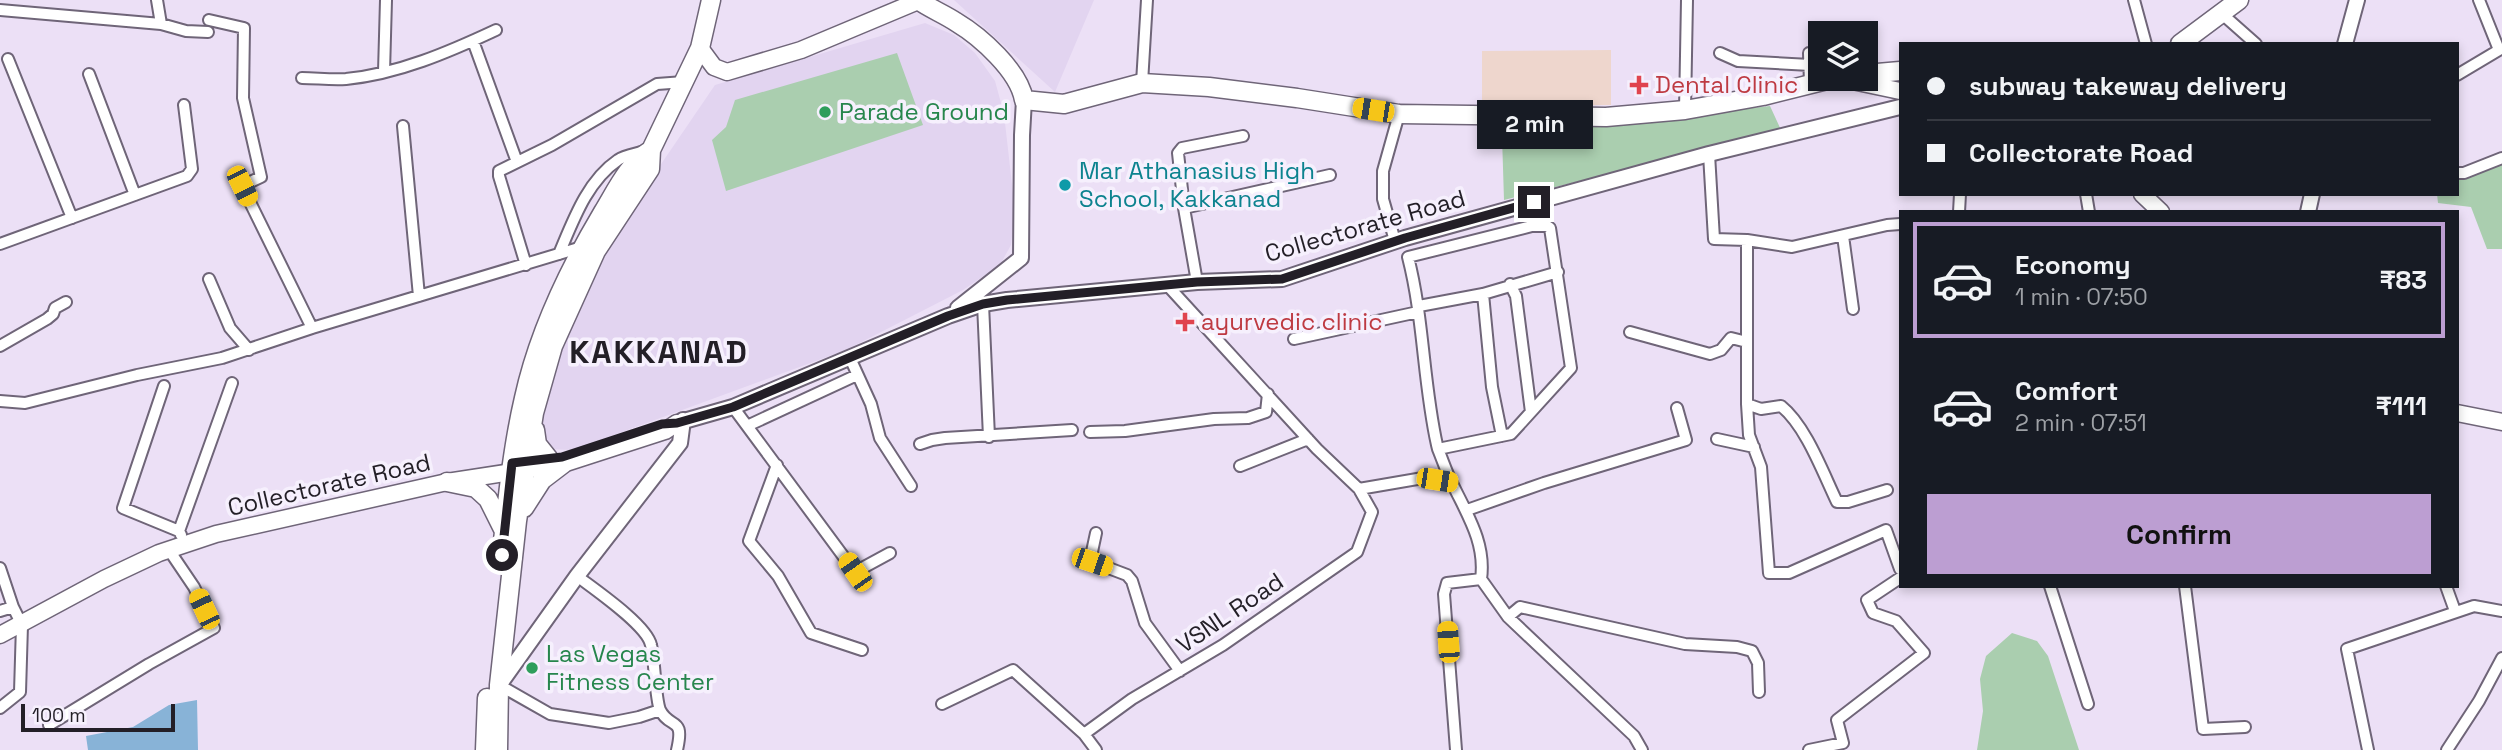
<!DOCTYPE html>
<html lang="en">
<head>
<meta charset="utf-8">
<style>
	body { margin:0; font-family:"Space Grotesk",sans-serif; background:#242831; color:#f1f3f6; height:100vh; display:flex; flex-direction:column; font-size:26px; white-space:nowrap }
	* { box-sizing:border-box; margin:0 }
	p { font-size:23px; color:#9ea1a6 }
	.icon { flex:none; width:38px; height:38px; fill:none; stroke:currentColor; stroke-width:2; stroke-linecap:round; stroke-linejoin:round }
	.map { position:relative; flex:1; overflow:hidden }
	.details { position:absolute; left:1899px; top:210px; width:560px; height:378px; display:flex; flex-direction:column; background:#171b24; border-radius:0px; box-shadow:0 4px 10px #0003 }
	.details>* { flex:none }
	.top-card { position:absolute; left:1899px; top:42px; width:560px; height:154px; border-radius:0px; box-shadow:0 4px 10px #0003; display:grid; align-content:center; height:154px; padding:0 28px; background:#171b24 }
	.fabs { position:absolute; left:1808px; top:21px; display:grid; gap:14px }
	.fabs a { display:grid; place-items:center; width:70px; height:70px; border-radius:0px; background:#171b24; box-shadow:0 4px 10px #0003; font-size:35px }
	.scale { position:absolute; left:21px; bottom:18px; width:154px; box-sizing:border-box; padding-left:7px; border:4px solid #231f27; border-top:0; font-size:19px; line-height:24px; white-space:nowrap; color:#231f27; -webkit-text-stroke:5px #f6f0fd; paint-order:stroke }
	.end { position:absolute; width:32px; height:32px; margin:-16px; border:9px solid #231f27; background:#fff; box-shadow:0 0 0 4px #fff }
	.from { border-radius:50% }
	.bubble { position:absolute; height:49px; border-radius:0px; background:#171b24; box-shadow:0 4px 10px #0003; font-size:23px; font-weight:800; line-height:49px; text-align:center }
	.car { position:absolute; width:21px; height:42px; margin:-21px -10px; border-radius:9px; box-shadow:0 0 5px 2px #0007; background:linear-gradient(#f5c518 24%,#345 0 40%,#f5c518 0 76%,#345 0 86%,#f5c518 0) }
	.top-card b { display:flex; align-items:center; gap:24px; height:66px; font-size:26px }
	.top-card b+b { border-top:2px solid #363941 }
	.top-card i { width:18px; height:18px; background:#f1f3f6 }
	ul { padding:12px 0 0; list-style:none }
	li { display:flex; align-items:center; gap:21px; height:116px; margin:0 14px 10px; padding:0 14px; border:4px solid transparent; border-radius:0px }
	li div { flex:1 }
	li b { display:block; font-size:26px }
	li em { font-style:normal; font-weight:800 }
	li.selected { border-color:#bc9ed2 }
	li>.icon { width:63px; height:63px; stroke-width:1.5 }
	.button { display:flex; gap:14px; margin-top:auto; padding:14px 28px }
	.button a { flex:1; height:80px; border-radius:0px; background:#bc9ed2; color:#111; font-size:28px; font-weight:800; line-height:80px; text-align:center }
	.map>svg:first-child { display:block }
</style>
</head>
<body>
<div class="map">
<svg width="2502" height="750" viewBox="0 0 2502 750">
	<rect width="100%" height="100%" fill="#ece0f6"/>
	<path fill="#e2d4f0" d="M954,0H1094L1055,92Z
		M925,23L954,35L975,53L995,81L1004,114L1015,211L1011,245L1000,265L963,290L846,350L573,450L546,449L540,429L548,391L568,327L596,270L655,173L715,85Z"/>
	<path fill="#eed6cd" d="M1611,50V105L1482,107V51Z"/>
	<path fill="#aaceaf" d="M897,53L923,125L726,191L712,140L726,127L735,100Z
		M1770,106L1781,130L1504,200L1502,136Z
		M2502,154V249H2487L2471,207L2438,203L2437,194H2457V174Z
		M2012,633L2037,641L2048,656L2079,750H1977L1983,711L1980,679L1986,656Z"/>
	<path fill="#88b3d7" d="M197,700L198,750H88L86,736L133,727L169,705Z"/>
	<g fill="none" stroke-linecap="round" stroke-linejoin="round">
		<defs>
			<path id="minor" d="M157,0L161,24
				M2134,0L2146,44
				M0,10L161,24L186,31L208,32
				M2221,13L2256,44
				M209,20L244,28L243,98L261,177L242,186L312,328
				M473,41L517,162
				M1720,53L1738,61L1810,65
				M1809,53L1810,84
				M8,59L72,218
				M384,72L386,0
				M89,74L135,195
				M2457,75L2499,50L2479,0
				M302,78C316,78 331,80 346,79C398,74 449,52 496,30
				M1142,83L1147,0
				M1685,110L1687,0
				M403,126L419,296
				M1709,154L1714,239L1747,240L1792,247L1887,225L1900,224
				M2457,173H2464L2502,158
				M2086,194L2089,212
				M1184,208L1178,153L1182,148L1243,136
				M1959,212L1960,194
				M1843,236L1853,309
				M1747,240V404L1761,409L1781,406C1806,426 1823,473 1837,502H1848L1887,490
				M1395,241L1383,199V171L1399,114
				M0,244L187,176L192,169L184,105
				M559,254C573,221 587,181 618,160C625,155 636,154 645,151
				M526,265L499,176V171L552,145L657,84L684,82
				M209,279L230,328L249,350
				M1197,282L1184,208L1330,175
				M1510,284L1516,296L1531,412
				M1168,286L1317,449L1359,489L1423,478L1451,483
				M1483,294L1492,387L1502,436
				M983,304L989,437
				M1419,306L1483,294L1558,272
				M1630,332L1710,354L1721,350L1731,338L1747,342
				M1294,339L1418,312
				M0,346L47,319L53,314L55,308L66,302
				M850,358L871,404L880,438L911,486
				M164,386L123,508L179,531
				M0,401L25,403L137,375L222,358L312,328L582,247
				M1747,404L1749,435L1761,467L1769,573H1789L1886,530L1900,569
				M733,407L855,572L890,553
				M747,426L857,375
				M1090,432L1125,431L1214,419L1248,418L1266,412L1268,394
				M1717,439L1754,447
				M920,444L932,440L945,438L1072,430
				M1438,449L1511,434L1571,368L1550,228L1547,226H1532L1408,257C1424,319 1423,383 1437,445L1438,449C1443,461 1447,474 1453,485C1468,516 1486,544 1481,579L1508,617L1634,736L1642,750
				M777,465L749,541L778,576L811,633L862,650
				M1240,466L1308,439
				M1467,510L1544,483L1686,440L1677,408
				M1096,533L1090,561L1127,575L1132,581L1145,623L1180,671
				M181,535L179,531L232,383
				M0,568L13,607
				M577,576C594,589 647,625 651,645C655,661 655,697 660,710C670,730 685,715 677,750
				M2050,586L2088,704
				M2185,586L2203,729L2245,727
				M2446,586L2455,611
				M0,611L13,607L22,625L20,692L0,708
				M1508,617L1520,607L1685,644L1737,647L1752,651L1758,663L1759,692
				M499,685L550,714L609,723L639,717L660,710
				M942,704L1013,670L1084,734
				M49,725L149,664L214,628L194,587L169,550
				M1096,750L1084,734L1132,699L1223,645L1357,552L1372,512L1359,489
				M1456,750L1444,594L1447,583L1481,579
				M1809,750L1843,743L1837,720L1924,653L1896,621L1873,613L1867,600L1900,578
				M2368,750L2347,649L2474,606L2502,611
				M2447,750L2479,701L2502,658"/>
			<path id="tertiary" d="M2345,44L2357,0
				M2308,212L2312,194
				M958,308L1021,258L1022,135L1024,100
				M677,423L733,407L948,316L983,304L1007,300L1197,282L1282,279L1405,238L1709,154L1900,107
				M500,684L577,576L680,443L683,420"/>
			<path id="secondary" d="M700,48L714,67L727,72L801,50L918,1
				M1843,79L1900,91
				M2142,194L2161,212
				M2457,413L2502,422
				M0,635L104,579L159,553L216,534L447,482L563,464L665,431L677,423"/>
			<path id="primary" d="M918,0C929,8 944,14 956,22C981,37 1019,71 1024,100L1064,104L1142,83L1209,87L1297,98L1399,114L1606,117L1685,110L1763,96L1831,79
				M2180,44L2239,0
				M1866,74L1900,71
				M535,430L537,444L549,459
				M447,482L476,488L488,499L504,531
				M524,508L542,480L563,464
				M503,541C508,493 513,445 524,398C538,334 569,269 603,212C617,189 628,164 651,150
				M485,750L487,698
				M498,750L499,685L517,521L534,413L553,346L596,251L650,169L651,150L700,48L711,0"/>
		</defs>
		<use href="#minor" stroke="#6f6578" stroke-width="14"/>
		<use href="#tertiary" stroke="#6f6578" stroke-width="18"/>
		<use href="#secondary" stroke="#6f6578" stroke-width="19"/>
		<use href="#primary" stroke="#6f6578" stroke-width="21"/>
		<use href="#minor" stroke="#fff" stroke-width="10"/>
		<use href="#tertiary" stroke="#fff" stroke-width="14"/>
		<use href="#secondary" stroke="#fff" stroke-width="16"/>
		<use href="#primary" stroke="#fff" stroke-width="18"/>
	</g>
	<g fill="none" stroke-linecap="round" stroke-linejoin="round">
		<path stroke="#231f27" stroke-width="9" d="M502,555L512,463L562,457L662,424L677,423L733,407L948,316L983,304L1007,300L1197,282L1282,279L1405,238L1534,202"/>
	</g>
	<g fill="#e0444e" stroke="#f6f0fd" stroke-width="2.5">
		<path d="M1635.5 74.5h7v7h7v7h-7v7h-7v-7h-7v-7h7z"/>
		<path d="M1181.5 311.5h7v7h7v7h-7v7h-7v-7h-7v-7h7z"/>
	</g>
	<g fill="#2e9e5b" stroke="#f6f0fd" stroke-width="2.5">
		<circle cx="825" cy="112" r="7"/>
		<circle cx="532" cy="668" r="7"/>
	</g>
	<circle fill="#0f9aa8" stroke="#f6f0fd" stroke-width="2.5" cx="1065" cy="185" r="7"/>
	<g text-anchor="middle" stroke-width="7" stroke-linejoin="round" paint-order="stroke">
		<g font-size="24" fill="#be3a42" stroke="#f6f0fd" text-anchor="start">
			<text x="1655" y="93">Dental Clinic</text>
			<text x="1201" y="330">ayurvedic clinic</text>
		</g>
		<g font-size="24" fill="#27864d" stroke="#f6f0fd" text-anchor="start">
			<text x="839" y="120">Parade Ground</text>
			<text x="546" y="662">Las Vegas<tspan x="546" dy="28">Fitness Center</tspan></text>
		</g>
		<g font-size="24" fill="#0d838f" stroke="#f6f0fd" text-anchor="start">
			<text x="1079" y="179">Mar Athanasius High<tspan x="1079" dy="28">School, Kakkanad</tspan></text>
		</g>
		<g font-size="24" fill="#231f27" stroke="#f6f0fd">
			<text transform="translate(1365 226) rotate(-16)" y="8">Collectorate Road</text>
			<text transform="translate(329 485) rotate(-13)" y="8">Collectorate Road</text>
			<text transform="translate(1230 613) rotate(-34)" y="8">VSNL Road</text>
		</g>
		<g font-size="32" font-weight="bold" letter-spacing="2" fill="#231f27" stroke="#f6f0fd">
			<text x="659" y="363">KAKKANAD</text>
		</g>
	</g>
</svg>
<div class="fabs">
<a><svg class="icon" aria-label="layers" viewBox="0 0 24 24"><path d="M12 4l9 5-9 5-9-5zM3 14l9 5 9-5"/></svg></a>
</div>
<div class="scale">100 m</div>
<i class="end from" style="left:502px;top:555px"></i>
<i class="end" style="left:1534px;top:202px"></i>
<div class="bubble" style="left:1477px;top:100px;width:116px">2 min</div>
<i class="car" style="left:1373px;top:110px;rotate:279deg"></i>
<i class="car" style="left:242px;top:186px;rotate:154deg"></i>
<i class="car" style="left:1437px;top:480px;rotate:99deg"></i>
<i class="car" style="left:1092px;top:562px;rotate:109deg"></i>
<i class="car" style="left:855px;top:572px;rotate:325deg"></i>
<i class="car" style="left:204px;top:609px;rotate:335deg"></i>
<i class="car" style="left:1448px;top:642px;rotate:356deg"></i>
<div class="top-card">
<b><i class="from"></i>subway takeway delivery</b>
<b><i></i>Collectorate Road</b>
</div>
<section class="details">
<ul>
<li class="selected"><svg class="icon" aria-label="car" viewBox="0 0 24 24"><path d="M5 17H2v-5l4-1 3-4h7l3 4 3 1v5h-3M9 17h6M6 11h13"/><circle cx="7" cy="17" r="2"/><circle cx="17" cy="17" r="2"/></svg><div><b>Economy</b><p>1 min · 07:50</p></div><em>₹83</em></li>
<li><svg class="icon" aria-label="car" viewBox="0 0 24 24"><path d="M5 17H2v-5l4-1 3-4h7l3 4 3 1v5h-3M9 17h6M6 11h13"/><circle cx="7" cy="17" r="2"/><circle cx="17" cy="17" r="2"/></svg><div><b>Comfort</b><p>2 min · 07:51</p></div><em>₹111</em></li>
</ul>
<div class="button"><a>Confirm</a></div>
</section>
</div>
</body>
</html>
